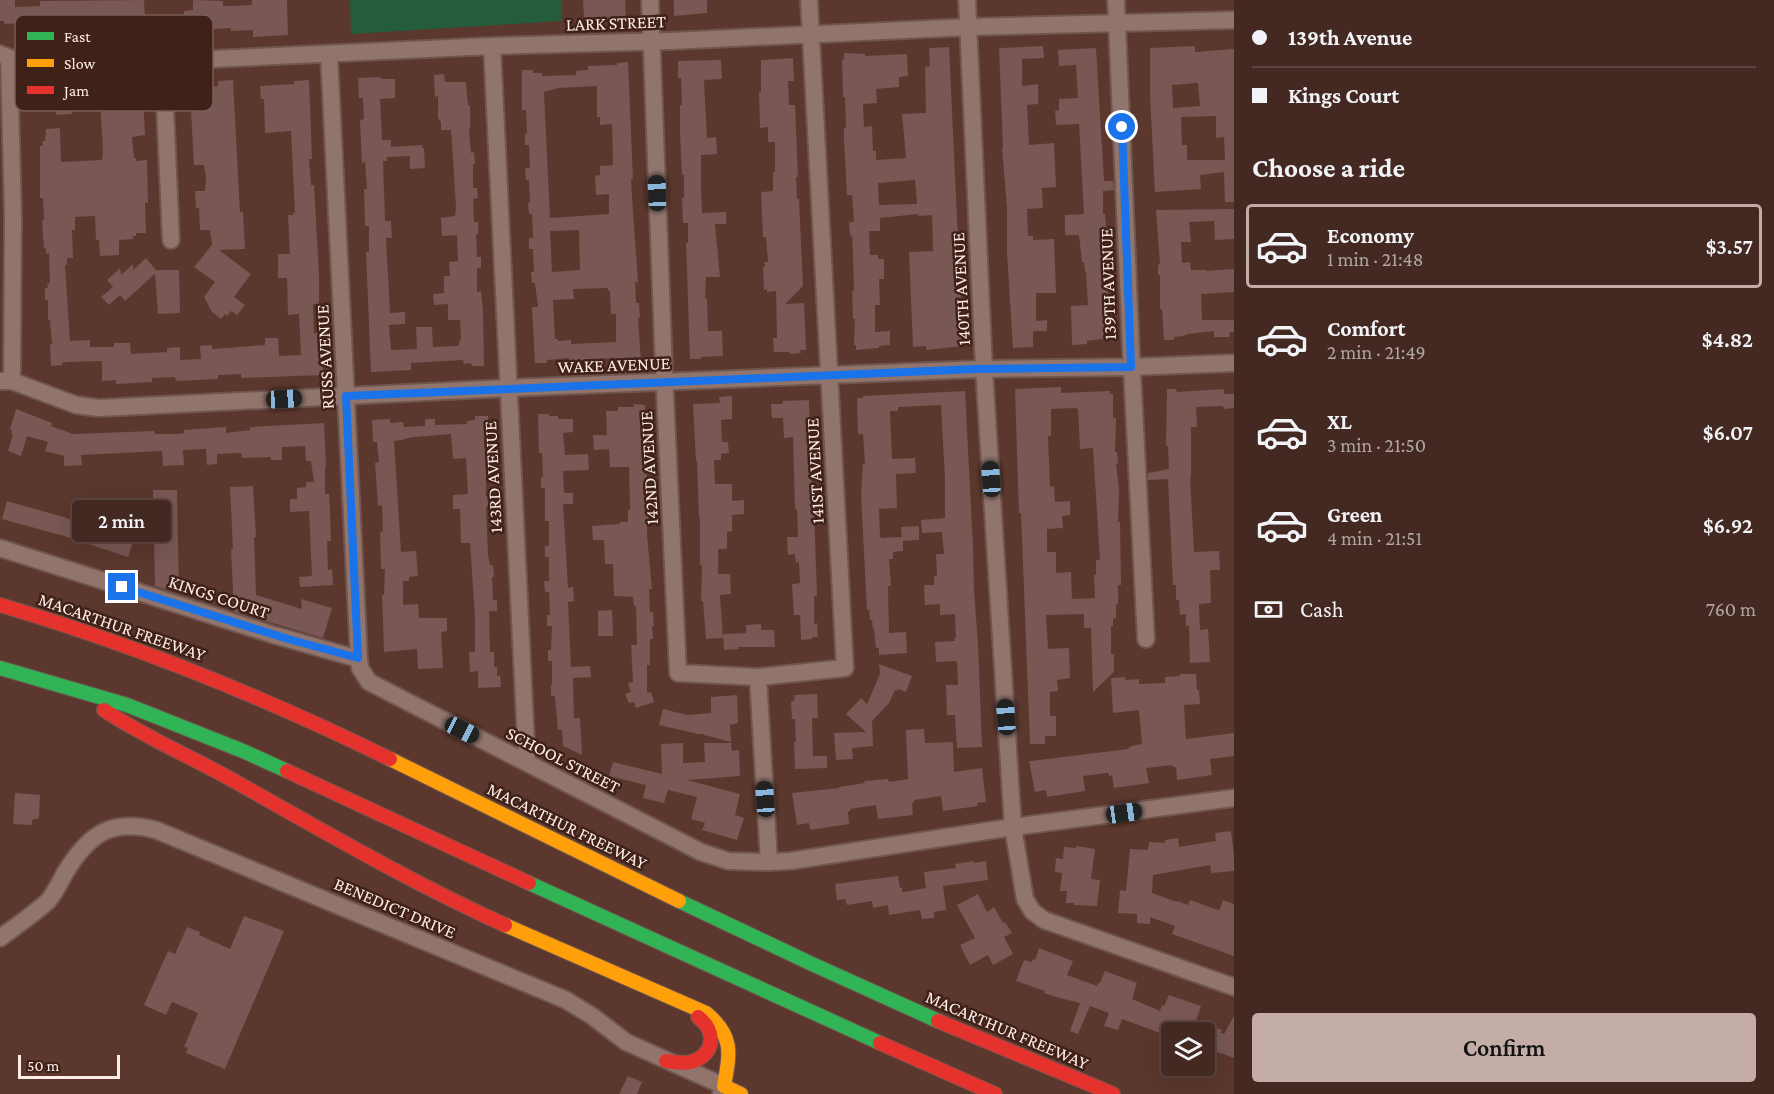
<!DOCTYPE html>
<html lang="en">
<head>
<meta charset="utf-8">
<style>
	body { margin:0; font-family:"Crimson Pro",serif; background:#4b312a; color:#f1f3f6; height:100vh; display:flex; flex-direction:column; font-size:22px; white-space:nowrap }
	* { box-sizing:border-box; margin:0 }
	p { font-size:20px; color:#afa6a5 }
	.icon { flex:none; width:33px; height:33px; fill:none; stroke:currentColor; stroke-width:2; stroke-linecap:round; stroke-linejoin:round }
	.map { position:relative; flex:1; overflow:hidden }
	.details { display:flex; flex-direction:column; background:#442922; width:540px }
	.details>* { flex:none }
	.guide { display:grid; align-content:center; height:132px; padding:0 18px; background:#442922 }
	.tools { position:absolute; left:1161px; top:1022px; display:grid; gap:12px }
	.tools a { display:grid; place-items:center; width:54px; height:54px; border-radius:6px; background:#442922; box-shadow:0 6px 24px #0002,0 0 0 2px #5c4540; font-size:30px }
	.scale { position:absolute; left:18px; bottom:15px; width:102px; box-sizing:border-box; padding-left:6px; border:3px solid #fdece7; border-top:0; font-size:16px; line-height:21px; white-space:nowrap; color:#fdece7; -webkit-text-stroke:4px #402118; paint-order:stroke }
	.end { position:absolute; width:27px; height:27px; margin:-14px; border:8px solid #1a73e8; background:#fff; box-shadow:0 0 0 3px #fff }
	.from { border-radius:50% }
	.bubble { position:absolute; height:42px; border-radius:6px; background:#442922; box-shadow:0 6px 24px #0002,0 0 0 2px #5c4540; font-size:20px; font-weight:600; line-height:42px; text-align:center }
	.car { position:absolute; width:18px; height:36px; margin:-18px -9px; border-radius:8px; box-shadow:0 0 4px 2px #0007; background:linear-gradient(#222 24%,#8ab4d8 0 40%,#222 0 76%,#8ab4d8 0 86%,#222 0) }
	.guide b { display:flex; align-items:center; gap:21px; height:57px; font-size:22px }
	.guide b+b { border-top:2px solid #5c4540 }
	.guide i { width:15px; height:15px; background:#f1f3f6 }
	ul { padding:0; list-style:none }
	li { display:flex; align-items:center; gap:18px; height:84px; margin:0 12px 9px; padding:0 6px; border:3px solid transparent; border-radius:6px }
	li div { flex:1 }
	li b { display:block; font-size:22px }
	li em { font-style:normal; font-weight:600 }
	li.active { border-color:#c4ada6 }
	li>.icon { width:54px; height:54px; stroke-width:1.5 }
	h2 { padding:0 18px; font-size:27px; line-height:72px }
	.pay { display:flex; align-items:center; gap:15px; height:66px; padding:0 18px; font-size:22px }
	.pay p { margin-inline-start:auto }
	.primary-button { display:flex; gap:12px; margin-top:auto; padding:12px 18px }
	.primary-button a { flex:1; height:69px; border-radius:6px; background:#c4ada6; color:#111; font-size:24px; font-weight:600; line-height:69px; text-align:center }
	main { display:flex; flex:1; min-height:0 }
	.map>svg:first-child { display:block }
</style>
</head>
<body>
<main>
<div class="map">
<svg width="1234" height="1094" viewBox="0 0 1234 1094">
	<rect width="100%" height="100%" fill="#5b372d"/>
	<path fill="#245c3c" d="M350,0H562V21L351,34Z"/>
	<path fill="#785754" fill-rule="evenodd" d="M0,0H15V7L40,6V1L144,0L145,20L184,17V11L193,10V0L223,1V6H232L252,5V0H287L288,35L253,37V30L231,31V28L200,30V34L157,36V30L136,31V33H133V37L71,39V37H66V34H54L53,23L32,26V28H20V23L4,24V21H0Z
		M583,0H625L626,18L598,19V17H584Z
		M674,0H707V13L674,16Z
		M1043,46L1044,58L1022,59V86L1038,84V104L1027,105L1029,145L1054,143L1056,187L1042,188L1043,208L1027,209L1028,236H1033V240L1054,239L1056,293H1036V321L1047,320V331H1033V347L1013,348L1007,252V208L1002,147H1003L999,48Z
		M1195,46V52L1234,49V202H1225L1224,172L1200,175L1201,189L1155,192L1150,95V48ZM1198,83L1200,106L1173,108L1172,85ZM1216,116V138L1224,137L1225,160H1187V145H1182L1181,117Z
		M949,47L963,346L926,350V346L913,347L909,252L933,251L932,215L918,216V214L880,218V231H869L870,255H878V259H884V279H879L880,305H875V332L890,331V345L879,346V348L856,350V345H854L855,319H853L852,291H854L853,256L852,235L850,236L849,222H854L852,195H847L844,139V128H846L845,97H843L842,60H844V53L865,54V56L907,54L908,76L899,77V87L876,89L877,103L863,104L864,127L872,126L873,151H876V160L906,158L902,114L926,113L925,67L930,66L929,48ZM915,180L917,204L879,205L878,183Z
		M1096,48L1104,181H1113L1114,190L1103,191V214H1105L1108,250V260L1106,261L1110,335H1108V338L1087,341V344L1072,345L1071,306L1088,305L1086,271L1085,272L1084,262H1082L1079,235H1065V215L1084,214L1079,124L1056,125L1055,111L1059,110V99L1078,98L1076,65L1059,66L1058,50Z
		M793,58L794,81H788L789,105H795L798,177H796L797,199H799L803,286L785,304L804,303L806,350H800L801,353L790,354V352H774L773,338H777L776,291L767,292V289L764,290L763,267H765L764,262H768L766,237H763L761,192L773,191V172H775V142H768V127L760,128L759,92H761V60Z
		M721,60L722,79L704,80L707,138L716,137L717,154L701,155V191L702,213L726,212V224H715L720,277H706L705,298H707L708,331H722L723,356L701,357V359H690L686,243H688V223H683L682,198H684V175H682L680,133V105H682L681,78H678V61Z
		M628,62L633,179H631L632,197L638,282H635L636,303H639L640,318H638L641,361L615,362V358L569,361V358L547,360V363H535L532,307H538L535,283H532L531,272H534L533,249H529V238H533L532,214H529L528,203H530L529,180H526L525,168H530L529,145H525V134H527L526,110H522V70H533V73H542V76L576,75V71L588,70V66L617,65V63ZM597,86V117H600V125L612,124L613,165L600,166V175L595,176L596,195L609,194V214L550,218L544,92L558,88ZM579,230L580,270L552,272L550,231ZM608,288V291H610L611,314H616V342L571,344V340L558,341V339H555L553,300L574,299L573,289Z
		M444,74L445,82H466L468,106L470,105V129H469L471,153L474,152L475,164H473V188H477L478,198L473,199L474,222H478V234H476L477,257H481V268H477V292L481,291L483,309L484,366H472L471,363L464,364L463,360L411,363V370L371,372L366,252H369V226H365L364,189H367L365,162L362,163L360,120L364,119L363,98H359L358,78L380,77L381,79H395V98L380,99L382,140H391V147L422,145V148H424L425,168L410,169V156L387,157V161H383L385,221H391L392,238H386L390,313L405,312V324L389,325L391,350L417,349L416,327H432L433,347L458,346L461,338L460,320H448V304L434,305L433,294L444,293V276H450L449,262L458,261L457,235L442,236L441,218L455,216L456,206L451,130H441V122L438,118V96L435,97L434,75Z
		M233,80L240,212H243L245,249L219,250L251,274L234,297L245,305L237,315L231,311L227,316L225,314L221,319L212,312L204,297L215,282L194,267L212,245L210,230H200L199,208H196L195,191H205L206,177L204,165H194L190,92H203V87L218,86V81Z
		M309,80L312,159H309L311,185H314L319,276V304H313L314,333L321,332L323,375L241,378V374L218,375V379L176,381L175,377L152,378V382L116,384V380L102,381V361L67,362L62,363V365L51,366L50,344H52L50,320H48V300H45V288H48L47,284L50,283L49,253L46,254V248L44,249L42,221L44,220L43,198H40V146H43L42,141H45L46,129L60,128L61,162L102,160L103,150L100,103L71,104L72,114L56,115V108H39L38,87H49V89L99,88V85H111L116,86V91L130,90V93H133V96L143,95L145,135L132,137L134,158H136V161L147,160L148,203H145L146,233H136V236H133V239L119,240V255L100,256L99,240H96L95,216L75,217V230H72L73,258H67V265H65L70,341L90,340V347H114V343H130L131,354L167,352V348L180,347V360L201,359L200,346L212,345V349L265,345V338H278L279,356L301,355L299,314L288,315L287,278H278V254H290L288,215H293V213H295L291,131L265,133L264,99H261L260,86L294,84V81Z
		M1234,209V239L1215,240L1214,221L1189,222L1191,242H1181L1182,263L1190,262L1191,270H1206V271L1234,269V292L1201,294L1202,320H1234V332H1230L1229,337H1214V331L1188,334L1183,336L1174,337V340H1164L1162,309H1160V275H1158V265L1160,264L1156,210Z
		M146,258L156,270H179L180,313L158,314L155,274L125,301L120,295L109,305L101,297L113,287L107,280L120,268L121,275L133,264V270Z
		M1061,387V393L1110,391V394H1113V418H1116L1115,452H1117L1118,464H1116L1119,489L1118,522H1120L1121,585H1118V604H1116V618L1113,619V626H1111V654H1114V672L1093,692L1091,628H1084V614L1046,615L1048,649L1069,648L1070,678L1057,680L1058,691L1050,692V716H1056V736H1045V744H1030L1021,513H1019L1017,454L1015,389ZM1075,408L1078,409L1080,449L1093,448L1100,560H1096V575H1094L1095,598L1072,599L1071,572L1056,573V552H1047V529L1063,528L1062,516L1070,515V501L1055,502L1054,486L1050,487L1048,436H1051V409Z
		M1167,389H1176L1177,392L1224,389V394H1234V408L1224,409L1223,406L1196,407L1197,427H1191V477H1190L1194,552L1219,551L1220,570H1210L1211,603L1199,604L1200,630L1208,629L1210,662L1190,663L1189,626H1186V614L1180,615L1179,600H1176V585H1173L1168,479L1148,480V473L1169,469L1168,446H1166Z
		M965,391L973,547L974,590L978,644L982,747L957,748L955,715H947L946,685H958L957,662L956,661L936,662L935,642L955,641L954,638H956L955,614L940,615V604L925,605L924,585H934V576H937L936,554H944L942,532L922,533L921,520L945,518V479L941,405L898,407V411H890L892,459L915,458L916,473L896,474L897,508L879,509L880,536L881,538L902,537L901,527L919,526V540L903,541V551L893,552V559H889L891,586H888L889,633L906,632L907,653L879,655V648H876L874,628L873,629L872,620H870L869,610H867L861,495L863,464H865L863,434H858L857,398H863V396Z
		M732,396V419L721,420L722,442H728L729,453L721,454V460H714L715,484H732V501L744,500V514L732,515V531L727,532V549H718V574H730L731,594L720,595L723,638L706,639L703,601H701L702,565H700V518L699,517L697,461H696L693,404L720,403L719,397Z
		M809,400L812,507H814L816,567L817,596H814V624L817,623L818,637H812V639L801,640L800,615H794L792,584L800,583L799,562L796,563L795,554L788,555L787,537H798L797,509H795L793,437L784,438L783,418H772L771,404H783V401Z
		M633,404L645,405L646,451H643L644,474H647L649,523H647V535L652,589H649L650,612H653L654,626H652L653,639H650V665H647V693L651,692L654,702L636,708L634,702L629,703L625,694L631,692L628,683L633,682L631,645H637L636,606H634L633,597L614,596L613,564H605L604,540H593L592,526L620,524V522H628V510H630L629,467H610L609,449L594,450L593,435H607L606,411H618V407H634Z
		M16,409L52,423L51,426L73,434L154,431L155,434H178L184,433V430L226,427V433L250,430V427L324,423L326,466L325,467V494H329L330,511L331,541H327L328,570L332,569L333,585L300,587L299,577L312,576L309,511L290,512V499H297V488L306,487V482H314L311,461H306L305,446L282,447V460H271V457L242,458L241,453L217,454V464L207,465L206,449L183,450L184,465L163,466L162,451L81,455L82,465L64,466V456L45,451L48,442L27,436L21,456L8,451L13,435L11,434L12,430L10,429Z
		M538,414H549V416H558V419H573V432L563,433L565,455L588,454L589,470L563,471L564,493H573V504H563L568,588L573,587L574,601L568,602L571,667L590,666L591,677L573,678L574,718H580L582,755L563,746L562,730H558L555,696H551V685H552V661H548V650H551L552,626H547V615H550L549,592H545L544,581H549V557H545V546H549V521H545V488H541V477H543L542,453H539Z
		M475,416H488V440H484L486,461H489L490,473H486V496H491V507H486L488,555L490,565H493L494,577H492L493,600H497V611H489L490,652H494V667H497V676L500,675L501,687L478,688V671L470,672L469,652H475V618L470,543H461L460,509H453V495L468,494L466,458L453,459L451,434L414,437L403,439V440L394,441L401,552L416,551L418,576L409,577V581H403V605L418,604L419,618H447V631L441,632L443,668L418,669L417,649L384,652L382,595H384L385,569H381L380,532L383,531L382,505L378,506L375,463L379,462L377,442H373L372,420L390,419V423L403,422L404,427L425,426V419H435V425L467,424V421L475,420Z
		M253,486L256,537H254L256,595L302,609L301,599L332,608L323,638L259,619L261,611L238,613L234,611L231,549H233L230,487Z
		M153,490H177L179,589H165L155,586Z
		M7,501L60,516L134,539L128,557L64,536L2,519Z
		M612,610L613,636H598V611Z
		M761,624V630H774L775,647H738L739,649L724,650L723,634L746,633V625Z
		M879,664L912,676L906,692L898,689L897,691L895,690L889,703L872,721L873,746L852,748L853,759L836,760L834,733L866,732L846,714L861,698L867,704L880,674Z
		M1180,674H1196L1197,690H1199L1200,704L1184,705L1186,739L1234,733V756L1210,759L1212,775L1177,780L1176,767H1173L1172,765L1146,768L1149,783L1114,788L1112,775L1109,776V773H1107L1083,776L1085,791L1047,797L1046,790L1035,792L1029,761H1031L1128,749L1131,746L1142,744L1139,710L1113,713L1111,678L1125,677V680L1139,679V684L1165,683V677L1180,676Z
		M817,694L818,718H812L813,756H827V768L795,769L794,742H796L795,719H792L791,703L792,701H794L795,695Z
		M737,695L738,723L730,725L731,742L704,735V734H698L659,725L663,709L687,715L711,713V697Z
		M924,729L925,743L953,742L954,772L982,768L986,802L977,803L978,806L943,811L941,796L914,800V803H912L913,815L878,819L876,805L850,809V811L848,812L849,824L810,830L809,823L797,825L792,793L839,788V787L865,783L864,781L888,779L889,782L908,779L906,730Z
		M683,743V763L705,762L704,743H731L732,751L739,750L740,776L687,780L740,794L735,815L744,818L737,840L702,830L705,823L691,819L697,797L668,790L664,803L643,798L646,785L609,776L613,762L662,774L661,744Z
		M15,793L40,795L39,818L32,820V825L13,824Z
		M1231,831L1234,855V871L1211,873L1210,865L1153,875L1152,893L1177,902V901L1188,905L1190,900L1218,910L1220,909L1223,900L1234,904V956L1172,934L1175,926L1150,917V924L1137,923V914L1118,913L1120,890L1126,891L1130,849L1148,850L1149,842L1165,843V840L1178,838L1179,847L1216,841L1215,833Z
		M1076,846L1095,849L1091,879L1100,880L1097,906L1074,905V903H1066L1067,891H1060L1062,873L1055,872L1056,858L1063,859L1064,847L1076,848Z
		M974,861V863L986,861L988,880L943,886L946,910L934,912V918L922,919L920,910L889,915L888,905L873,908L872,901L847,905L845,899L837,900L835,884L898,876L900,888H902V892H905L926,888L924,872L956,868L955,864Z
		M978,894L987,912L994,907L1003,923L1005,922L1012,933L1004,937L1013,954L993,965L988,955L970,965L960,945L975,938L957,905Z
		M244,916L284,931L225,1069L186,1053L188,1048L184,1047L198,1013L172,1002L166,1015L144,1005L168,951L175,954L187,927L200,932L199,935L230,949Z
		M1039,948L1073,961L1067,975L1097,986L1098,983H1100L1105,971L1137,983L1132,999L1160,1011L1162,1005L1164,1006L1169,995L1201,1006L1196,1021L1222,1030L1221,1032H1219L1224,1034L1234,1016V1058L1209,1049L1215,1032H1169L1168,1036L1122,1019L1118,1030L1104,1026L1109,1013L1090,1006L1078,1034L1070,1031L1080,1003L1056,997L1044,993L1045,991L1016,981L1024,960L1032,962L1033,959L1035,960Z
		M628,1076L642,1082L637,1094H619Z"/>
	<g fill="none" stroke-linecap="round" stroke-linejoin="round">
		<defs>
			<path id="street" d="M650,0L664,371L678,673L758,677L845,668L809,0
				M967,0L984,369L1012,812L1013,827L1025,899L1032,911L1044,920L1234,987
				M1116,0L1131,351L1146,639
				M492,46L527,763
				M0,54C23,65 57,65 82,65L492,46L670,41L969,27L1234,20
				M329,54L359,659L360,668L369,682L701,852L728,861L769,862L790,861L1013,827L1234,798
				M9,58L13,217L12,381
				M163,61L171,240
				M0,381H12L76,405L99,408L508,388L981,369L1131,367L1234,363
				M0,548L274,635L359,659
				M758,677L769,862
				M0,938C16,926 34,914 48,901C55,893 60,882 65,873C88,835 110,818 156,830L566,1000L592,1016L626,1042L724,1086L721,1093"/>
			<path id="fast" d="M0,668L127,705L243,751L287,771
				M529,883L880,1043
				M679,901L812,964L938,1021"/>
			<path id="slow" d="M390,759L679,901
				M505,925L706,1013C734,1036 730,1053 724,1086
				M724,1086L741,1094"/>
			<path id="jam" d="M0,605C135,645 264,697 390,759
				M104,710C146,738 192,757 236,782C325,832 412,883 505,925
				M287,771L529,883
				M938,1021L1113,1094
				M880,1043L995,1094
				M666,1061C674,1062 683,1064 691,1062C715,1055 717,1031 698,1017"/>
		</defs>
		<use href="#street" stroke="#6f554e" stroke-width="20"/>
		<use href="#fast" stroke="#6f554e" stroke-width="16"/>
		<use href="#slow" stroke="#6f554e" stroke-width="16"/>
		<use href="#jam" stroke="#6f554e" stroke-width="16"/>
		<use href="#street" stroke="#91756d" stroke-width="16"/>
		<use href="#fast" stroke="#30b455" stroke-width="14"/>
		<use href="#slow" stroke="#ff9f0a" stroke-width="14"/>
		<use href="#jam" stroke="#e5322d" stroke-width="14"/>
	</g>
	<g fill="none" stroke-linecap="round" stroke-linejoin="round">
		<path stroke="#1a73e8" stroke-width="8" d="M122,587L288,639L358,658L346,396L976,369L1131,367L1122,127"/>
	</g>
	<g text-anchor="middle" stroke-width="5" stroke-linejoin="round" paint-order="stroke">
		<g font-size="18" fill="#fdece7" stroke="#402118">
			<text transform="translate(616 23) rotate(-2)" y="6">LARK STREET</text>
			<text transform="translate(1108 284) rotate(-92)" y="6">139TH AVENUE</text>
			<text transform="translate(961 289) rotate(-93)" y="6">140TH AVENUE</text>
			<text transform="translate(325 357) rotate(-93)" y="6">RUSS AVENUE</text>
			<text transform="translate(614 365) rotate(-2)" y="6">WAKE AVENUE</text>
			<text transform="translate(649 468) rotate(-93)" y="6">142ND AVENUE</text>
			<text transform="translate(815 471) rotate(-93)" y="6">141ST AVENUE</text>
			<text transform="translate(493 477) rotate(-93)" y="6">143RD AVENUE</text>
			<text transform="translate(219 597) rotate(18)" y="6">KINGS COURT</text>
			<text transform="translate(122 627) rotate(19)" y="6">MACARTHUR FREEWAY</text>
			<text transform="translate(563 760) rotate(27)" y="6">SCHOOL STREET</text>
			<text transform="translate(567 826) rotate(26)" y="6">MACARTHUR FREEWAY</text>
			<text transform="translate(395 908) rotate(23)" y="6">BENEDICT DRIVE</text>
			<text transform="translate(1007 1030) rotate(23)" y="6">MACARTHUR FREEWAY</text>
		</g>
	</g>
	<rect x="15" y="15" width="198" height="96" rx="9" fill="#402118" stroke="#795e56" stroke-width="1.5"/>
	<rect x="27" y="32" width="27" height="8" fill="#30b455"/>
	<rect x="27" y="59" width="27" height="8" fill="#ff9f0a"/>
	<rect x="27" y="86" width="27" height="8" fill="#e5322d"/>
	<g font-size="16" fill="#fdece7">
		<text x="64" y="42">Fast</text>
		<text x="64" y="69">Slow</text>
		<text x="64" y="96">Jam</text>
	</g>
</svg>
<div class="tools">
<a><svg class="icon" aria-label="layers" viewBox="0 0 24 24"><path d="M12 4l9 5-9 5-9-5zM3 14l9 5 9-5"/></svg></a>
</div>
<div class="scale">50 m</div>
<i class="end from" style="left:1122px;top:127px"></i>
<i class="end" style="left:122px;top:587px"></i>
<div class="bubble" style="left:72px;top:500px;width:99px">2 min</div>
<i class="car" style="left:657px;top:193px;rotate:358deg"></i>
<i class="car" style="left:284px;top:399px;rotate:87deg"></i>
<i class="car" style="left:991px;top:479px;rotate:356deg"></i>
<i class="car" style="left:1006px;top:717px;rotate:356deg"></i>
<i class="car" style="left:462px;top:730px;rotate:117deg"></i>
<i class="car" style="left:765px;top:799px;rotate:356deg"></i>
<i class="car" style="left:1124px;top:813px;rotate:82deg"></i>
</div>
<section class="details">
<div class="guide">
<b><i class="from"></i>139th Avenue</b>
<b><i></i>Kings Court</b>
</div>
<h2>Choose a ride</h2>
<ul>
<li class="active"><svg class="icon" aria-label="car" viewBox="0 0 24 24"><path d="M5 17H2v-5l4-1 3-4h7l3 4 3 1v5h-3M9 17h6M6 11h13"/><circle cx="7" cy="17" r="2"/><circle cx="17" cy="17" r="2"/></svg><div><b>Economy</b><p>1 min · 21:48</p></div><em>$3.57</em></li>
<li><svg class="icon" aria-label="car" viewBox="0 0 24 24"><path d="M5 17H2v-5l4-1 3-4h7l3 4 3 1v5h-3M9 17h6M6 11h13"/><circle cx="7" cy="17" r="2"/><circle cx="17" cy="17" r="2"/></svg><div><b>Comfort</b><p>2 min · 21:49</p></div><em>$4.82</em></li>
<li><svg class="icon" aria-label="car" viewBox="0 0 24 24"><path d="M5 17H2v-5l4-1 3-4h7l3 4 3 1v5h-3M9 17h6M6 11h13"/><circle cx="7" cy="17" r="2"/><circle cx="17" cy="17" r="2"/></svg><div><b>XL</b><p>3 min · 21:50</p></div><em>$6.07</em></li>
<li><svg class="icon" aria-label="car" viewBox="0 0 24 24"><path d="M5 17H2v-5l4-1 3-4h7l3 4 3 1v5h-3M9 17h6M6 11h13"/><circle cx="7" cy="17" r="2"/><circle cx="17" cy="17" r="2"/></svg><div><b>Green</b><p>4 min · 21:51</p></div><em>$6.92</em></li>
</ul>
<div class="pay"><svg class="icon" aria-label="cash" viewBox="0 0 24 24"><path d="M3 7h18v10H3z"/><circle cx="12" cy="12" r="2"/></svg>Cash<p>760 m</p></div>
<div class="primary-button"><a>Confirm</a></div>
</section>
</main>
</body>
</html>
